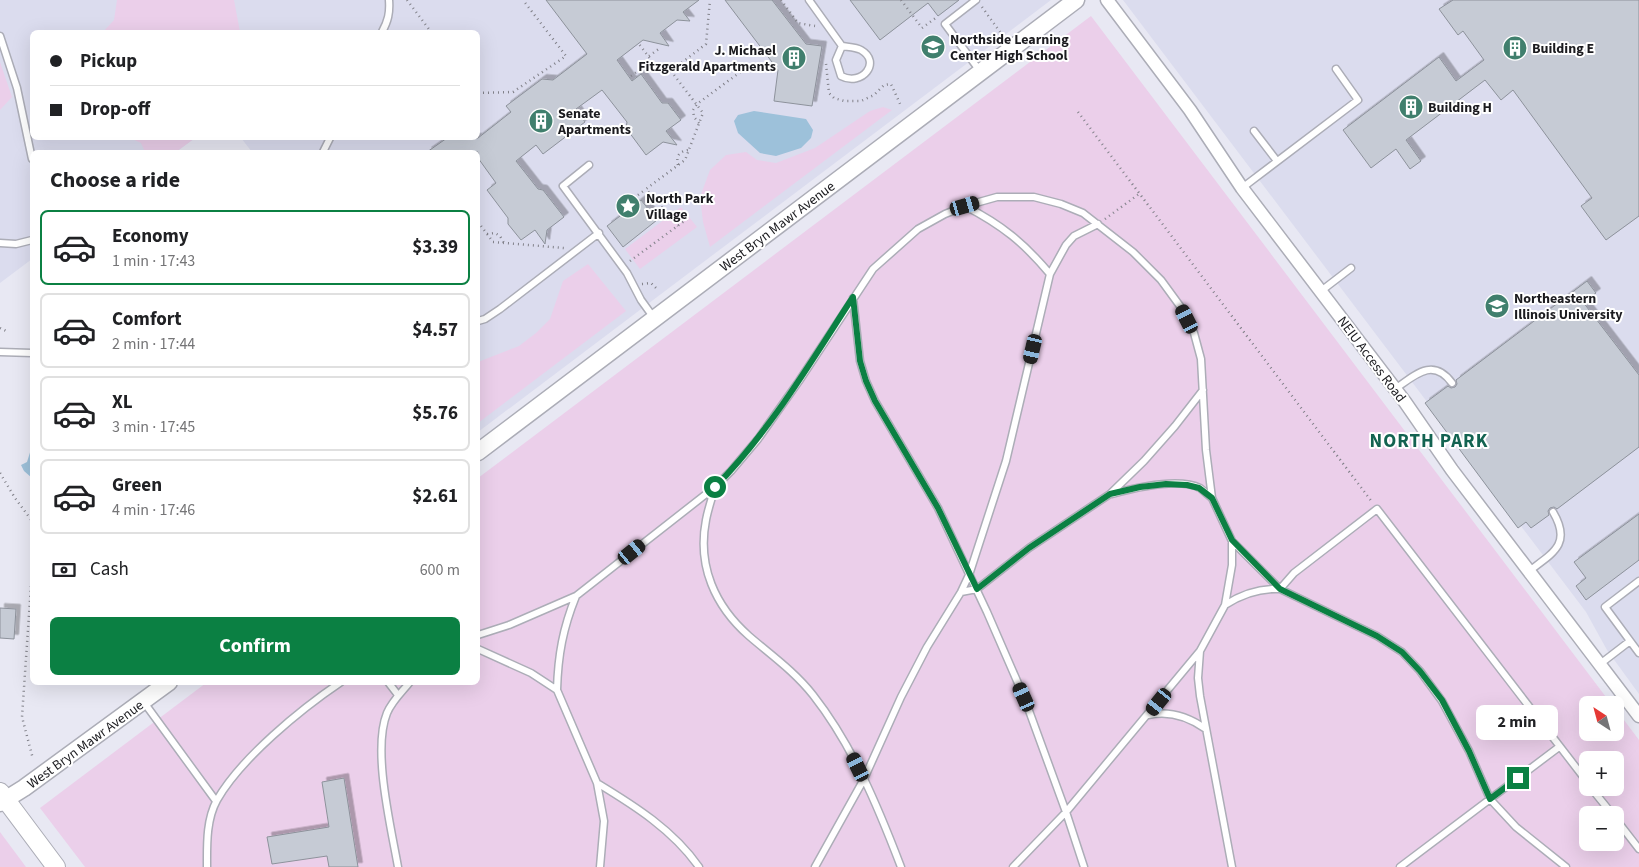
<!DOCTYPE html>
<html lang="en">
<head>
<meta charset="utf-8">
<style>
	body { margin:0; font-family:"Source Sans 3",sans-serif; background:#f2f2f2; color:#202124; height:100vh; display:flex; flex-direction:column; font-size:19px; white-space:nowrap }
	* { box-sizing:border-box; margin:0 }
	p { font-size:16px; color:#757577 }
	.icon { flex:none; width:28px; height:28px; fill:none; stroke:currentColor; stroke-width:2; stroke-linecap:round; stroke-linejoin:round }
	.map { position:relative; flex:1; overflow:hidden }
	.details { position:absolute; left:30px; top:150px; width:450px; height:535px; display:flex; flex-direction:column; background:#fff; border-radius:8px; box-shadow:0 5px 20px #0002 }
	.details>* { flex:none }
	.banner { position:absolute; left:30px; top:30px; width:450px; height:110px; border-radius:8px; box-shadow:0 5px 20px #0002; display:grid; align-content:center; height:110px; padding:0 20px; background:#fff }
	.needle { width:32px; rotate:324deg }
	.buttons { position:absolute; left:1579px; top:696px; display:grid; gap:10px }
	.buttons a { display:grid; place-items:center; width:45px; height:45px; border-radius:8px; background:#fff; box-shadow:0 5px 20px #0002; font-size:25px }
	.end { position:absolute; width:22px; height:22px; margin:-11px; border:6px solid #0b8043; background:#fff; box-shadow:0 0 0 2px #fff }
	.from { border-radius:50% }
	.bubble { position:absolute; height:35px; border-radius:8px; background:#fff; box-shadow:0 5px 20px #0002; font-size:16px; font-weight:700; line-height:35px; text-align:center }
	.car { position:absolute; width:15px; height:30px; margin:-15px -8px; border-radius:6px; box-shadow:0 0 4px 1px #0007; background:linear-gradient(#222 24%,#8ab4d8 0 40%,#222 0 76%,#8ab4d8 0 86%,#222 0) }
	.banner b { display:flex; align-items:center; gap:18px; height:48px; font-size:19px }
	.banner b+b { border-top:1px solid #e0e0e0 }
	.banner i { width:12px; height:12px; background:#202124 }
	ul { padding:0; list-style:none }
	li { display:flex; align-items:center; gap:15px; height:75px; margin:0 10px 8px; padding:0 10px; border:2px solid #e0e0e0; border-radius:8px }
	li div { flex:1 }
	li b { display:block; font-size:19px }
	li em { font-style:normal; font-weight:700 }
	li.active { border-color:#0b8043 }
	li>.icon { width:45px; height:45px; stroke-width:1.5 }
	h2 { padding:0 20px; font-size:22px; line-height:60px }
	.pay { display:flex; align-items:center; gap:12px; height:55px; padding:0 20px; font-size:19px }
	.pay p { margin-inline-start:auto }
	.primary-button { display:flex; gap:10px; margin-top:auto; padding:10px 20px }
	.primary-button a { flex:1; height:58px; border-radius:8px; background:#0b8043; color:#fff; font-size:20px; font-weight:700; line-height:58px; text-align:center }
	.map>svg:first-child { display:block }
</style>
</head>
<body>
<div class="map">
<svg width="1639" height="867" viewBox="0 0 1639 867">
	<defs>
		<filter id="shadow"><feDropShadow dx="4.5" dy="-4.5" stdDeviation="0" flood-color="#0004"/></filter>
	</defs>
	<rect width="100%" height="100%" fill="#e8e8f3"/>
	<path fill="#dbdcee" d="M0,0H1051L478,432V152H252L241,138H478V32H32V138H195L176,152H32V259L0,283Z
		M1123,0H1639V694L1607,650L1586,612Z"/>
	<path fill="#ebcfea" fill-rule="evenodd" d="M117,0H234L240,32H103L114,20Z
		M1091,16L1612,705H1588V732H1615V708L1639,740V867H85L40,808L206,683L478,682V478ZM1588,760H1615V788H1588ZM1588,815H1615V842H1588Z
		M0,62L12,97L0,110Z
		M883,107L892,110L710,247L703,222L700,197L710,170L726,155L746,152L757,160L776,163L815,148L870,111Z
		M130,138H195L176,152H145L141,143Z
		M681,207L697,227L640,269L625,249Z
		M588,264L626,311L478,423V362L519,346L536,333L550,319L563,281Z
		M0,832L26,867H0Z"/>
	<path fill="#9dc1da" d="M754,111L806,119L813,130L811,138L801,148L776,156L760,153L738,133L734,121L738,115Z
		M32,446V478L24,471L21,465L27,462Z"/>
	<path fill="#c6cbd5" stroke="#8d929b" filter="url(#shadow)" d="M546,0H699L683,12L690,21L677,20L660,33L669,46L643,40L617,60L632,81L641,74L662,103H668L681,120L666,131L677,145L663,142L646,155L626,128L627,122L602,90L576,109L585,122L543,154L536,145L516,161L538,189L543,190L564,217L547,230L545,244L535,230L521,240L508,224V218L487,190L496,183L478,158V152H427L447,138H478L511,112L506,106L542,79L553,80L587,54Z
		M725,0H772L806,44L822,46L812,106L774,101L778,70Z
		M850,0H959L938,16L928,3L880,40Z
		M1453,0H1639V216L1606,240L1581,206L1592,198L1513,90L1501,100L1485,80L1406,140L1421,161L1410,169L1396,149L1371,168L1343,130L1439,57L1456,81L1484,60L1463,31L1458,35L1439,9Z
		M641,200L657,220L623,247L607,226Z
		M1587,281L1596,293L1583,302L1639,375V447L1557,509L1554,507L1550,508L1548,511L1549,515L1531,528L1526,522L1518,528L1425,403L1448,386L1451,388L1455,387L1457,384L1456,380Z
		M1639,514V560L1586,600L1576,586L1586,578L1574,562Z
		M0,608L16,609L14,639L0,638Z
		M344,778L358,867H329L327,856L272,864L267,837L329,827L322,782Z"/>
	<g fill="none" stroke-linecap="round" stroke-linejoin="round">
		<defs>
			<path id="service" d="M809,0L842,46C848,47 856,47 861,50C882,62 862,87 841,76L836,60L842,46
				M976,0L945,24L980,71
				M382,32C388,21 390,13 389,0
				M0,36L17,88L32,159
				M1254,131L1277,161
				M323,152L330,138
				M589,165L563,186L627,273L641,300L654,318
				M1242,188L1358,100L1336,69
				M965,206C1002,225 1024,243 1050,274
				M0,243L16,244L32,240
				M1321,291L1351,268
				M853,298L860,361L866,381L875,401L938,508L987,612L1024,697L1066,812L1084,867
				M478,321L485,319L500,309L599,233
				M0,352L32,353
				M1395,389C1415,375 1433,357 1452,383
				M715,487C712,498 708,509 706,520C697,566 715,606 749,636C771,655 794,671 813,695C853,746 878,807 901,867
				M1112,494C1134,488 1178,477 1200,488C1204,491 1208,495 1212,498
				M1529,571C1553,553 1572,544 1553,512
				M1639,581L1605,607L1639,653
				M961,592L977,589L1029,548L1110,494L1144,461L1175,426L1203,390
				M1225,605C1242,594 1259,588 1280,589L1294,573L1377,509L1588,783
				M478,635L509,625L576,596L715,487L731,471L758,439L799,381L873,269L918,229L945,214L965,206L997,197H1034L1061,204L1083,213L1133,252L1161,280L1180,306L1194,333L1201,359L1206,450L1212,498L1232,541L1280,589L1377,636L1402,652L1420,671L1442,701L1469,751L1490,799L1516,827L1566,867
				M478,649L531,673L557,690C558,655 563,628 576,596
				M1200,651L1198,678L1200,696L1232,867
				M1600,664L1630,641
				M388,682L398,695
				M557,690L597,783L604,821L600,867
				M143,701L216,801
				M1148,715C1170,710 1189,717 1206,729
				M597,783C635,806 673,830 699,867
				M1591,788L1613,815
				M1615,818L1639,849
				M207,867C207,845 206,820 217,800C241,758 301,709 341,682
				M398,867C391,827 372,750 387,713C392,701 402,692 410,682
				M815,867L864,779L901,697L927,647L961,592L969,575L1006,461L1050,274L1066,245L1074,236L1098,224
				M1013,867L1066,812L1200,651L1225,605L1232,565V541
				M1400,867L1559,747"/>
			<path id="minor" d="M1107,0L1190,110L1242,188L1405,402L1452,470L1639,716"/>
			<path id="tertiary" d="M478,452L1076,0
				M0,803L24,788L169,682"/>
			<path id="secondary" d="M0,792L56,867"/>
		</defs>
		<use href="#service" stroke="#acadb7" stroke-width="9"/>
		<use href="#minor" stroke="#acadb7" stroke-width="15"/>
		<use href="#tertiary" stroke="#acadb7" stroke-width="19"/>
		<use href="#secondary" stroke="#acadb7" stroke-width="20"/>
		<path stroke="#818189" stroke-width="2.5" stroke-dasharray="1 4" stroke-linecap="butt" d="M407,0L431,32
			M781,0L798,23L815,26
			M901,0L922,28L937,17
			M982,7L1000,32
			M649,56L660,48
			M652,61L671,71L706,44L710,0
			M826,64L829,93L834,98L844,101H861L874,95L884,85L891,84L901,106
			M671,71L703,113L685,160L646,189L678,226
			M631,76L652,61L639,44
			M478,93L513,92L566,56L523,0
			M1078,112L1372,502
			M699,123L694,117L693,110L697,104L747,67L767,64
			M678,165C676,156 679,151 689,150
			M638,195L646,189
			M1105,219L1139,194
			M478,222L493,242L564,248
			M487,234L495,233L500,236L504,243
			M630,261L687,219
			M642,284L651,283L658,290
			M0,328L6,331
			M0,473L15,498L32,521
			M32,571L22,717L33,759"/>
		<use href="#service" stroke="#fff" stroke-width="6"/>
		<use href="#minor" stroke="#fff" stroke-width="12"/>
		<use href="#tertiary" stroke="#fff" stroke-width="16"/>
		<use href="#secondary" stroke="#fff" stroke-width="18"/>
	</g>
	<g fill="none" stroke-linecap="round" stroke-linejoin="round">
		<path stroke="#0b8043" stroke-width="6" d="M715,487C770,431 810,363 853,297L860,361L866,381L875,401L938,508L977,589L1029,548L1110,494L1140,487L1166,484L1187,485L1199,488L1212,498L1232,540L1280,589L1377,636L1402,652L1420,671L1442,700L1469,751L1490,799L1518,778"/>
	</g>
	<defs>
		<symbol id="school-disc" viewBox="-11 -11 22 22"><circle r="9.5" fill="#407f6d" stroke="#fff"/><path d="M0-5L7-2L0 1L-7-2ZM-4 1L0 2.5L4 1V4Q0 6-4 4Z" fill="#fff"/></symbol>
		<symbol id="building-disc" viewBox="-11 -11 22 22"><circle r="9.5" fill="#407f6d" stroke="#fff"/><path d="M-4-6H4V6H1V3H-1V6H-4ZM-2.5-4.3h1.7v1.8h-1.7ZM.8-4.3h1.7v1.8H.8ZM-2.5-1h1.7V.8h-1.7ZM.8-1h1.7V.8H.8Z" fill="#fff"/></symbol>
		<symbol id="sight-disc" viewBox="-11 -11 22 22"><circle r="9.5" fill="#407f6d" stroke="#fff"/><path d="M0-6L1.8-2.2L6-1.7L2.9 1.2L3.7 5.4L0 3.3L-3.7 5.4L-2.9 1.2L-6-1.7L-1.8-2.2Z" fill="#fff"/></symbol>
		<symbol id="university-disc" viewBox="-11 -11 22 22"><circle r="9.5" fill="#407f6d" stroke="#fff"/><path d="M0-5L7-2L0 1L-7-2ZM-4 1L0 2.5L4 1V4Q0 6-4 4Z" fill="#fff"/></symbol>
	</defs>
	<g fill-rule="evenodd">
		<use href="#school-disc" x="919" y="33" width="28" height="28"/>
		<use href="#building-disc" x="1501" y="34" width="28" height="28"/>
		<use href="#building-disc" x="780" y="44" width="28" height="28"/>
		<use href="#building-disc" x="1397" y="93" width="28" height="28"/>
		<use href="#building-disc" x="527" y="107" width="28" height="28"/>
		<use href="#sight-disc" x="614" y="192" width="28" height="28"/>
		<use href="#university-disc" x="1483" y="292" width="28" height="28"/>
	</g>
	<g text-anchor="middle" stroke-width="4" stroke-linejoin="round" paint-order="stroke">
		<g font-size="14" font-weight="bold" fill="#1b1b1f" stroke="#fff" text-anchor="start">
			<text x="950" y="44">Northside Learning<tspan x="950" dy="16">Center High School</tspan></text>
			<text x="1532" y="53">Building E</text>
			<text x="776" y="55" text-anchor="end">J. Michael<tspan x="776" dy="16">Fitzgerald Apartments</tspan></text>
			<text x="1428" y="112">Building H</text>
			<text x="558" y="118">Senate<tspan x="558" dy="16">Apartments</tspan></text>
			<text x="646" y="203">North Park<tspan x="646" dy="16">Village</tspan></text>
			<text x="1514" y="303">Northeastern<tspan x="1514" dy="16">Illinois University</tspan></text>
		</g>
		<g font-size="14" fill="#1b1b1f" stroke="#fff">
			<text transform="translate(777 226) rotate(-37)" y="5">West Bryn Mawr Avenue</text>
			<text transform="translate(1372 359) rotate(53)" y="5">NEIU Access Road</text>
			<text transform="translate(85 744) rotate(-36)" y="5">West Bryn Mawr Avenue</text>
		</g>
		<g font-size="19" font-weight="bold" letter-spacing="1" fill="#136351" stroke="#fff">
			<text x="1429" y="447">NORTH PARK</text>
		</g>
	</g>
</svg>
<div class="buttons">
<a><svg class="needle" viewBox="-14 -14 28 28"><path d="M0-13l5 13h-10z" fill="#e53935"/><path d="M0 13l5-13h-10z" fill="#757577"/></svg></a>
<a>+</a>
<a>−</a>
</div>
<i class="end from" style="left:715px;top:487px"></i>
<i class="end" style="left:1518px;top:778px"></i>
<div class="bubble" style="left:1476px;top:705px;width:82px">2 min</div>
<i class="car" style="left:965px;top:206px;rotate:74deg"></i>
<i class="car" style="left:1187px;top:319px;rotate:333deg"></i>
<i class="car" style="left:1033px;top:349px;rotate:193deg"></i>
<i class="car" style="left:632px;top:552px;rotate:51deg"></i>
<i class="car" style="left:1024px;top:697px;rotate:336deg"></i>
<i class="car" style="left:1159px;top:702px;rotate:219deg"></i>
<i class="car" style="left:858px;top:767px;rotate:334deg"></i>
<div class="banner">
<b><i class="from"></i>Pickup</b>
<b><i></i>Drop-off</b>
</div>
<section class="details">
<h2>Choose a ride</h2>
<ul>
<li class="active"><svg class="icon" aria-label="car" viewBox="0 0 24 24"><path d="M5 17H2v-5l4-1 3-4h7l3 4 3 1v5h-3M9 17h6M6 11h13"/><circle cx="7" cy="17" r="2"/><circle cx="17" cy="17" r="2"/></svg><div><b>Economy</b><p>1 min · 17:43</p></div><em>$3.39</em></li>
<li><svg class="icon" aria-label="car" viewBox="0 0 24 24"><path d="M5 17H2v-5l4-1 3-4h7l3 4 3 1v5h-3M9 17h6M6 11h13"/><circle cx="7" cy="17" r="2"/><circle cx="17" cy="17" r="2"/></svg><div><b>Comfort</b><p>2 min · 17:44</p></div><em>$4.57</em></li>
<li><svg class="icon" aria-label="car" viewBox="0 0 24 24"><path d="M5 17H2v-5l4-1 3-4h7l3 4 3 1v5h-3M9 17h6M6 11h13"/><circle cx="7" cy="17" r="2"/><circle cx="17" cy="17" r="2"/></svg><div><b>XL</b><p>3 min · 17:45</p></div><em>$5.76</em></li>
<li><svg class="icon" aria-label="car" viewBox="0 0 24 24"><path d="M5 17H2v-5l4-1 3-4h7l3 4 3 1v5h-3M9 17h6M6 11h13"/><circle cx="7" cy="17" r="2"/><circle cx="17" cy="17" r="2"/></svg><div><b>Green</b><p>4 min · 17:46</p></div><em>$2.61</em></li>
</ul>
<div class="pay"><svg class="icon" aria-label="cash" viewBox="0 0 24 24"><path d="M3 7h18v10H3z"/><circle cx="12" cy="12" r="2"/></svg>Cash<p>600 m</p></div>
<div class="primary-button"><a>Confirm</a></div>
</section>
</div>
</body>
</html>
